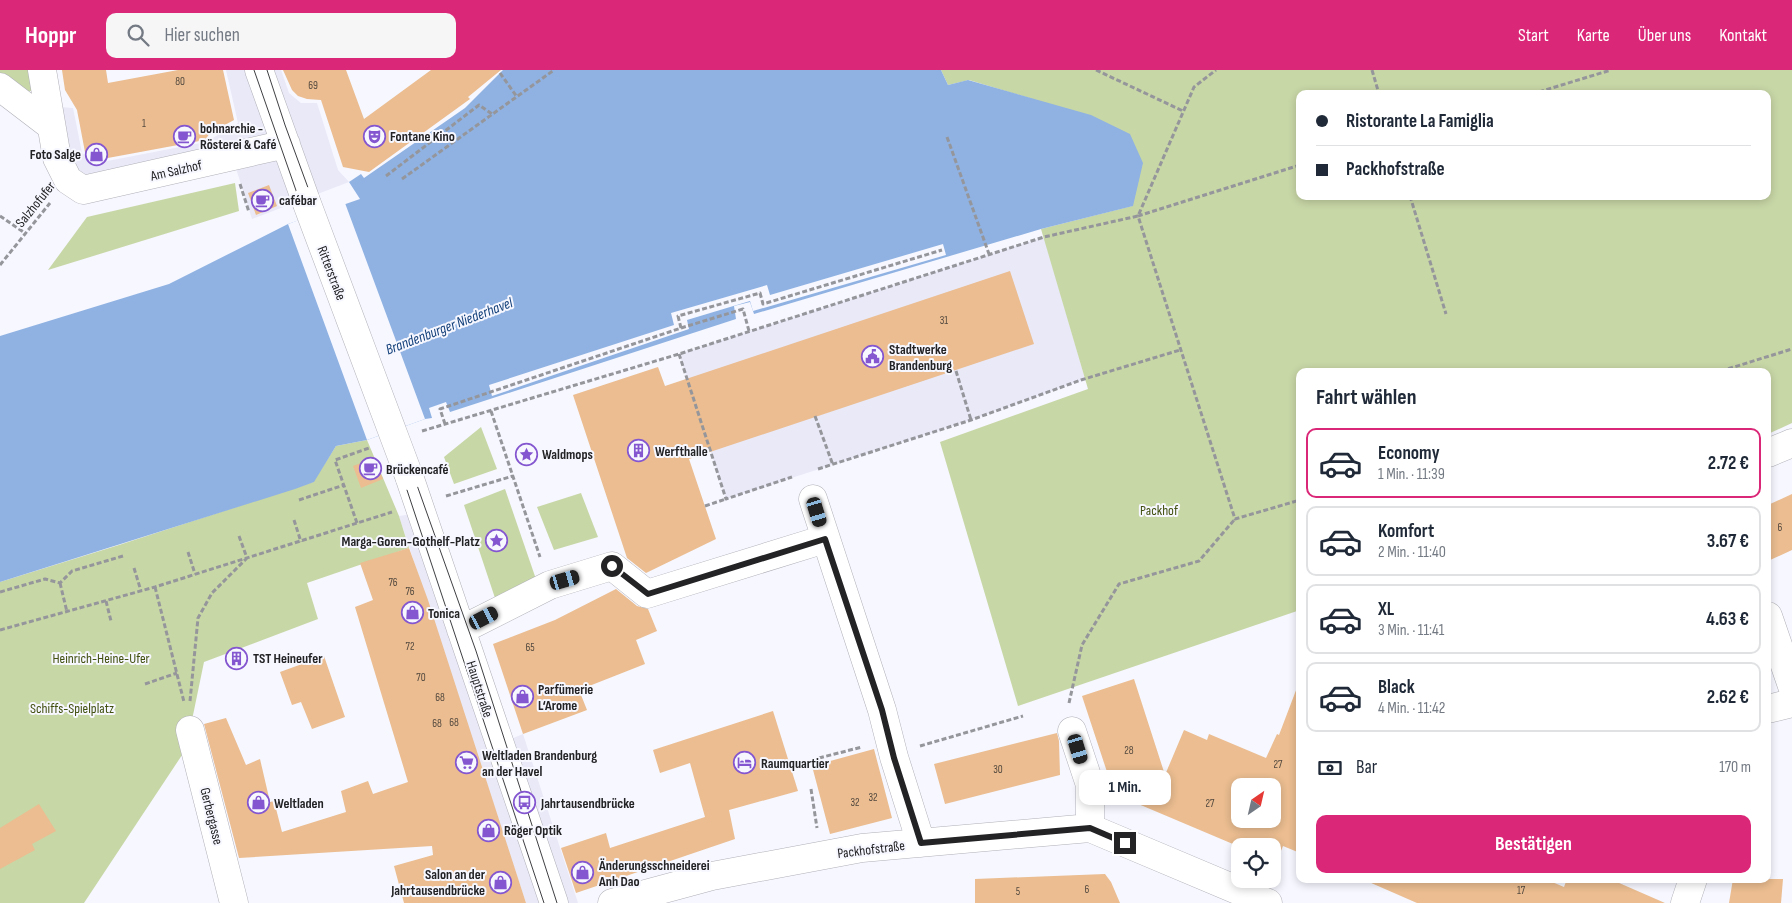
<!DOCTYPE html>
<html lang="de">
<head>
<meta charset="utf-8">
<style>
	body { margin:0; font-family:"Sofia Sans Condensed",sans-serif; background:#f6f6f7; color:#1f2937; height:100vh; display:flex; flex-direction:column; font-size:19px; white-space:nowrap }
	* { box-sizing:border-box; margin:0 }
	p { font-size:16px; color:#747a83 }
	.icon { flex:none; width:28px; height:28px; fill:none; stroke:currentColor; stroke-width:2; stroke-linecap:round; stroke-linejoin:round }
	.map { position:relative; flex:1; overflow:hidden }
	.drawer { position:absolute; left:1296px; top:298px; width:475px; height:515px; display:flex; flex-direction:column; background:#fff; border-radius:10px; box-shadow:0 2px 8px #0003 }
	.drawer>* { flex:none }
	.banner { position:absolute; left:1296px; top:20px; width:475px; height:110px; border-radius:10px; box-shadow:0 2px 8px #0003; display:grid; align-content:center; height:110px; padding:0 20px; background:#fff }
	.needle { width:32px; rotate:34deg }
	.controls { position:absolute; left:1231px; top:708px; display:grid; gap:10px }
	.controls a { display:grid; place-items:center; width:50px; height:50px; border-radius:10px; background:#fff; box-shadow:0 2px 8px #0003; font-size:25px }
	.end { position:absolute; width:22px; height:22px; margin:-11px; border:6px solid #232326; background:#fff; box-shadow:0 0 0 2px #fff }
	.from { border-radius:50% }
	.bubble { position:absolute; height:35px; border-radius:10px; background:#fff; box-shadow:0 2px 8px #0003; font-size:16px; font-weight:700; line-height:35px; text-align:center }
	.car { position:absolute; width:15px; height:30px; margin:-15px -8px; border-radius:6px; box-shadow:0 0 4px 1px #0007; background:linear-gradient(#222 24%,#8ab4d8 0 40%,#222 0 76%,#8ab4d8 0 86%,#222 0) }
	.banner b { display:flex; align-items:center; gap:18px; height:48px; font-size:19px }
	.banner b+b { border-top:1px solid #e0e1e3 }
	.banner i { width:12px; height:12px; background:#1f2937 }
	ul { padding:0; list-style:none }
	li { display:flex; align-items:center; gap:15px; height:70px; margin:0 10px 8px; padding:0 10px; border:2px solid #e0e1e3; border-radius:10px }
	li div { flex:1 }
	li b { display:block; font-size:19px }
	li em { font-style:normal; font-weight:700 }
	li.selected { border-color:#db2777 }
	li>.icon { width:45px; height:45px; stroke-width:1.5 }
	h2 { padding:0 20px; font-size:22px; line-height:60px }
	.pay { display:flex; align-items:center; gap:12px; height:55px; padding:0 20px; font-size:19px }
	.pay p { margin-inline-start:auto }
	.action { display:flex; gap:10px; margin-top:auto; padding:10px 20px }
	.action a { flex:1; height:58px; border-radius:10px; background:#db2777; color:#fff; font-size:20px; font-weight:700; line-height:58px; text-align:center }
	header { display:flex; align-items:center; gap:30px; box-sizing:border-box; height:70px; padding:0 25px; background:#db2777; color:#fff }
	header strong { font-size:24px }
	nav { display:flex; gap:28px; margin-inline-start:auto; font-size:18px }
	.search { width:350px; height:45px; background:#f6f6f7; display:flex; align-items:center; gap:12px; box-sizing:border-box; padding:0 18px; border-radius:10px; color:#747a83; font-size:19px }
	.map>svg:first-child { display:block }
</style>
</head>
<body>
<header>
<strong>Hoppr</strong>
<div class="search"><svg class="icon" aria-label="search" viewBox="0 0 24 24"><circle cx="10" cy="10" r="6"/><path d="M15 15l6 6"/></svg>Hier suchen</div>
<nav><a>Start</a><a>Karte</a><a>Über uns</a><a>Kontakt</a></nav>
</header>
<div class="map">
<svg width="1792" height="833" viewBox="0 0 1792 833">
	<rect width="100%" height="100%" fill="#f6f7ff"/>
	<path fill="#e9e9f8" d="M226,0H281L289,23L301,33H317L338,100L349,112L252,149L233,89L82,121L47,36L73,38L82,83L97,93L206,72L238,53Z
		M1044,167L1085,309L971,350L726,429L679,284Z
		M425,442L501,673L523,664L578,833H526L399,446Z"/>
	<path fill="#c8d7a6" fill-rule="evenodd" d="M0,0H31L34,14L31,21L20,22L0,7Z
		M941,0H1792V353L1768,364V301H1300V540L1018,636L940,372L1088,319L1041,159L1132,136L1029,28L969,10L948,15ZM1300,24H1768V126H1300Z
		M235,113L239,141L48,200L87,147Z
		M481,357L497,399L454,414L444,387Z
		M367,370L399,446L409,478L307,513L318,549L204,592L186,679L84,833H0V512L119,475L313,412L336,376Z
		M505,419L538,515L496,531L464,435Z
		M581,423L598,467L554,480L537,437Z"/>
	<path fill="#8fb2e2" d="M503,0H941L948,15L968,10L1091,45L1130,64L1143,93L1133,136L1041,159L754,244L750,232L734,236L736,249L450,342L446,332L429,338L432,348L425,349L367,370L336,376L314,412L295,419L0,512V266L169,214L288,154L360,129L349,112L361,104L364,108L465,38Z"/>
	<path fill="#f6f7ff" d="M345,133L425,349L367,370L288,154Z
		M943,174L946,185L753,241L750,231L687,250L689,259L492,326L489,315L674,255L671,243L767,215L770,225Z"/>
	<path fill="#ebbd90" fill-rule="evenodd" d="M62,0H106L108,13L178,0H223L234,50L210,63L205,70L97,90L85,82L77,40L65,20Z
		M283,0H346L364,49L431,0H501L468,27L470,29L369,102L343,97L321,30L307,29L298,26L292,20Z
		M269,115L277,136L256,145L248,123Z
		M1010,201L1034,274L689,389L716,469L646,503L627,488L573,325L658,297L665,316Z
		M374,388L383,409L361,418L353,396Z
		M1792,424V480L1768,491V435Z
		M409,478L428,530L526,833H404L394,796L433,785L432,776L239,788L204,654L226,648L246,695L260,689L270,732L274,731L282,762L346,742L341,721L368,711L373,724L408,712L355,537L373,530L360,493Z
		M616,519L637,536L648,539L657,561L636,570L645,594L579,620L587,640L523,664L493,574L555,550Z
		M324,586L345,647L312,659L301,632L292,635L280,602Z
		M1134,609L1165,705L1184,660L1207,670L1209,664L1266,688L1277,664L1279,665L1298,615H1300V783L1283,776L1276,793L1272,791V776L1240,777L1117,725L1111,714L1082,626ZM1240,716H1272V749H1240Z
		M773,641L798,721L729,740L735,769L576,823L561,778L606,763L610,778L705,747L690,693L660,703L653,680Z
		M1057,663L1059,671L1060,705L945,734L934,694Z
		M874,679L892,748L830,764L812,696Z
		M39,734L56,761L32,774L35,780L0,799V758Z
		M1105,804L1111,812L1120,833H975V809Z
		M1362,809H1545L1564,817L1567,809H1610L1665,833H1417Z
		M1733,809H1783L1781,833H1729Z"/>
	<g fill="none" stroke-linecap="round" stroke-linejoin="round">
		<defs>
			<path id="minor" d="M42,0L57,88L68,110L83,120L286,74
				M259,0L306,131
				M0,17L51,56
				M1768,383L1792,373
				M409,406L554,833
				M813,429L882,640L894,687L921,773
				M1768,546L1792,616
				M461,560L550,515L612,496L647,524L825,469
				M1768,639L1792,633
				M190,660L234,833
				M1072,661L1090,715V758
				M612,833L712,806L862,778L1090,758L1268,833
				M1685,833L1693,809"/>
		</defs>
		<use href="#minor" stroke="#b0b0b8" stroke-width="29"/>
		<path stroke="#95969b" stroke-width="3" stroke-dasharray="5 2.5" stroke-linecap="butt" d="M1096,0L1183,41
			M1372,0L1379,24
			M500,3L517,27
			M1532,24L1611,0
			M947,67L989,184
			M1300,95L1138,146L1235,449L1300,430
			M386,106L479,35L492,44
			M402,109L554,0
			M240,114L249,142
			M1410,126L1446,244
			M0,146L25,163
			M0,195L50,133
			M681,258L743,239L749,261
			M679,284L726,429L792,407
			M956,301L971,350
			M1721,301L1792,279
			M491,341L540,487
			M815,346L833,395
			M445,354L440,339L681,258L678,246L760,223L763,234L942,180
			M422,361L679,284L1044,167L1138,146L1194,17L1216,0
			M818,399L971,350L1081,310L1180,280
			M446,426L513,406
			M299,430L344,415
			M705,436L726,429
			M294,450L301,472
			M357,453L335,390L369,378
			M188,482L195,504
			M134,498L141,521
			M60,513L67,542
			M155,517L184,632
			M0,522L45,509L60,513L72,501L123,486
			M106,531L111,551
			M0,560L155,517L392,442
			M145,614L177,603
			M190,631L198,548L212,523L247,488L239,466
			M1069,633L1082,575L1119,514L1199,491L1235,449
			M920,676L1023,646
			M819,688L862,677
			M811,719L817,758"/>
		<use href="#minor" stroke="#fff" stroke-width="28"/>
		<path stroke="#3e3f42" stroke-width="1" d="M254,0L307,152L403,408L544,833
			M267,0L285,55L413,404L476,581L557,833"/>
		<defs>
			<path id="minor-bridge" d="M306,131L409,406"/>
		</defs>
		<use href="#minor-bridge" stroke="#b0b0b8" stroke-width="29" stroke-linecap="butt"/>
		<use href="#minor-bridge" stroke="#fff" stroke-width="28"/>
	</g>
	<g fill="none" stroke-linecap="round" stroke-linejoin="round">
		<path stroke="#232326" stroke-width="6" d="M612,496L648,524L825,469L882,640L894,688L921,773L1090,758L1125,773"/>
	</g>
	<defs>
		<symbol id="cafe-ring" viewBox="-11 -11 22 22"><circle r="9.5" fill="#f6f7ff" stroke="#8456cf" stroke-width="1.5"/><path d="M-5.5-4.5H6V0H3Q3 3.5 0 3.5H-2.5Q-5.5 3.5-5.5 0ZM3-3.2v2h1.7v-2ZM-6 4.5H4V6H-6Z" fill="#8456cf"/></symbol>
		<symbol id="theatre-ring" viewBox="-11 -11 22 22"><circle r="9.5" fill="#f6f7ff" stroke="#8456cf" stroke-width="1.5"/><path d="M-5-5.5Q0-4 5-5.5V0Q5 5 0 6Q-5 5-5 0ZM-3.3-2.5H-1v1.5H-3.3ZM1-2.5H3.3v1.5H1ZM-2.8 1Q0 5.5 2.8 1Z" fill="#8456cf"/></symbol>
		<symbol id="shop-ring" viewBox="-11 -11 22 22"><circle r="9.5" fill="#f6f7ff" stroke="#8456cf" stroke-width="1.5"/><path d="M-5-2.5h2.3a2.7 3.5 0 0 1 5.4 0H5L5.5 6h-11ZM-1.5-2.5h3a1.5 2.3 0 0 0-3 0Z" fill="#8456cf"/></symbol>
		<symbol id="civic-ring" viewBox="-11 -11 22 22"><circle r="9.5" fill="#f6f7ff" stroke="#8456cf" stroke-width="1.5"/><path d="M-.6-6.5H3V-4.5H.6V-3L4-1V1h2V6H-6V1h2V-1L-.6-3ZM-1.2 2.5V6h2.4V2.5Z" fill="#8456cf"/></symbol>
		<symbol id="building-ring" viewBox="-11 -11 22 22"><circle r="9.5" fill="#f6f7ff" stroke="#8456cf" stroke-width="1.5"/><path d="M-4-6H4V6H1V3H-1V6H-4ZM-2.5-4.3h1.7v1.8h-1.7ZM.8-4.3h1.7v1.8H.8ZM-2.5-1h1.7V.8h-1.7ZM.8-1h1.7V.8H.8Z" fill="#8456cf"/></symbol>
		<symbol id="sight-ring" viewBox="-11 -11 22 22"><circle r="9.5" fill="#f6f7ff" stroke="#8456cf" stroke-width="1.5"/><path d="M0-6L1.8-2.2L6-1.7L2.9 1.2L3.7 5.4L0 3.3L-3.7 5.4L-2.9 1.2L-6-1.7L-1.8-2.2Z" fill="#8456cf"/></symbol>
		<symbol id="supermarket-ring" viewBox="-11 -11 22 22"><circle r="9.5" fill="#f6f7ff" stroke="#8456cf" stroke-width="1.5"/><path d="M-6-5.5h2.5l.6 2H6L4.5 2H-2.5L-4.4-4H-6ZM-1.5 3.2a1.3 1.3 0 1 0 .1 0ZM3 3.2a1.3 1.3 0 1 0 .1 0Z" fill="#8456cf"/></symbol>
		<symbol id="hotel-ring" viewBox="-11 -11 22 22"><circle r="9.5" fill="#f6f7ff" stroke="#8456cf" stroke-width="1.5"/><path d="M-6-4.5h1.5V1H6V5H4.5V3h-9V5H-6ZM-4 0a1.8 1.8 0 1 1 3.6 0ZM.5 0V-2.5h3Q6-2.5 6 0Z" fill="#8456cf"/></symbol>
		<symbol id="bus-ring" viewBox="-11 -11 22 22"><circle r="9.5" fill="#f6f7ff" stroke="#8456cf" stroke-width="1.5"/><path d="M-5-6H5V4H4V6H2V4H-2V6H-4V4H-5ZM-3.5-4V0h7V-4ZM-3.5 1.2v1.5H-2V1.2ZM2 1.2v1.5H3.5V1.2Z" fill="#8456cf"/></symbol>
	</defs>
	<g fill-rule="evenodd">
		<use href="#cafe-ring" x="172" y="54" width="25" height="25"/>
		<use href="#theatre-ring" x="362" y="54" width="25" height="25"/>
		<use href="#shop-ring" x="84" y="72" width="25" height="25"/>
		<use href="#cafe-ring" x="250" y="118" width="25" height="25"/>
		<use href="#civic-ring" x="860" y="274" width="25" height="25"/>
		<use href="#building-ring" x="626" y="368" width="25" height="25"/>
		<use href="#sight-ring" x="514" y="372" width="25" height="25"/>
		<use href="#cafe-ring" x="358" y="386" width="25" height="25"/>
		<use href="#sight-ring" x="484" y="458" width="25" height="25"/>
		<use href="#shop-ring" x="400" y="530" width="25" height="25"/>
		<use href="#building-ring" x="224" y="576" width="25" height="25"/>
		<use href="#shop-ring" x="510" y="614" width="25" height="25"/>
		<use href="#supermarket-ring" x="454" y="680" width="25" height="25"/>
		<use href="#hotel-ring" x="732" y="680" width="25" height="25"/>
		<use href="#shop-ring" x="246" y="720" width="25" height="25"/>
		<use href="#bus-ring" x="512" y="720" width="25" height="25"/>
		<use href="#shop-ring" x="476" y="748" width="25" height="25"/>
		<use href="#shop-ring" x="570" y="790" width="25" height="25"/>
		<use href="#shop-ring" x="488" y="800" width="25" height="25"/>
	</g>
	<g text-anchor="middle" stroke-width="4" stroke-linejoin="round" paint-order="stroke">
		<g font-size="11" fill="#554a40">
			<text x="180" y="15">80</text>
			<text x="313" y="19">69</text>
			<text x="144" y="57">1</text>
			<text x="944" y="254">31</text>
			<text x="1780" y="461">6</text>
			<text x="393" y="516">76</text>
			<text x="410" y="525">76</text>
			<text x="410" y="580">72</text>
			<text x="530" y="581">65</text>
			<text x="421" y="611">70</text>
			<text x="440" y="631">68</text>
			<text x="454" y="656">68</text>
			<text x="437" y="657">68</text>
			<text x="1129" y="684">28</text>
			<text x="1278" y="698">27</text>
			<text x="998" y="703">30</text>
			<text x="873" y="731">32</text>
			<text x="855" y="736">32</text>
			<text x="1210" y="737">27</text>
			<text x="1087" y="823">6</text>
			<text x="1521" y="824">17</text>
			<text x="1018" y="825">5</text>
		</g>
		<g font-size="14" font-weight="bold" fill="#232326" stroke="#f6f7ff" text-anchor="start">
			<text x="200" y="63">bohnarchie -<tspan x="200" dy="16">Rösterei &amp; Café</tspan></text>
			<text x="390" y="71">Fontane Kino</text>
			<text x="81" y="89" text-anchor="end">Foto Salge</text>
			<text x="279" y="135">cafébar</text>
			<text x="889" y="284">Stadtwerke<tspan x="889" dy="16">Brandenburg</tspan></text>
			<text x="655" y="386">Werfthalle</text>
			<text x="542" y="389">Waldmops</text>
			<text x="386" y="404">Brückencafé</text>
			<text x="480" y="476" text-anchor="end">Marga-Goren-Gothelf-Platz</text>
			<text x="428" y="548">Tonica</text>
			<text x="253" y="593">TST Heineufer</text>
			<text x="538" y="624">Parfümerie<tspan x="538" dy="16">L‘Arome</tspan></text>
			<text x="482" y="690">Weltladen Brandenburg<tspan x="482" dy="16">an der Havel</tspan></text>
			<text x="761" y="698">Raumquartier</text>
			<text x="274" y="738">Weltladen</text>
			<text x="541" y="738">Jahrtausendbrücke</text>
			<text x="504" y="765">Röger Optik</text>
			<text x="599" y="800">Änderungsschneiderei<tspan x="599" dy="16">Anh Dao</tspan></text>
			<text x="485" y="809" text-anchor="end">Salon an der<tspan x="485" dy="16">Jahrtausendbrücke</tspan></text>
		</g>
		<g font-size="14" fill="#232326" stroke="#f6f7ff">
			<text transform="translate(176 100) rotate(-13)" y="5">Am Salzhof</text>
			<text transform="translate(35 134) rotate(-51)" y="5">Salzhofufer</text>
			<text transform="translate(332 203) rotate(69)" y="5">Ritterstraße</text>
			<text transform="translate(480 619) rotate(72)" y="5">Hauptstraße</text>
			<text transform="translate(212 746) rotate(76)" y="5">Gerbergasse</text>
			<text transform="translate(871 779) rotate(-7)" y="5">Packhofstraße</text>
		</g>
		<g font-size="14" fill="#414f0e" stroke="#f6f7ff">
			<text x="1159" y="445">Packhof</text>
			<text x="101" y="593">Heinrich-Heine-Ufer</text>
			<text x="72" y="643">Schiffs-Spielplatz</text>
		</g>
		<g font-size="15" font-style="italic" fill="#13407a" stroke="#f6f7ff">
			<text transform="translate(449 256) rotate(-21)" y="5">Brandenburger Niederhavel</text>
		</g>
	</g>
</svg>
<div class="controls">
<a><svg class="needle" viewBox="-14 -14 28 28"><path d="M0-13l5 13h-10z" fill="#e53935"/><path d="M0 13l5-13h-10z" fill="#747a83"/></svg></a>
<a><svg class="icon" aria-label="locate" viewBox="0 0 24 24"><circle cx="12" cy="12" r="6"/><path d="M12 2v4M12 18v4M2 12h4M18 12h4"/></svg></a>
</div>
<i class="end from" style="left:612px;top:496px"></i>
<i class="end" style="left:1125px;top:773px"></i>
<div class="bubble" style="left:1079px;top:700px;width:92px">1 Min.</div>
<i class="car" style="left:817px;top:442px;rotate:163deg"></i>
<i class="car" style="left:565px;top:510px;rotate:74deg"></i>
<i class="car" style="left:484px;top:548px;rotate:63deg"></i>
<i class="car" style="left:1078px;top:679px;rotate:163deg"></i>
<div class="banner">
<b><i class="from"></i>Ristorante La Famiglia</b>
<b><i></i>Packhofstraße</b>
</div>
<section class="drawer">
<h2>Fahrt wählen</h2>
<ul>
<li class="selected"><svg class="icon" aria-label="car" viewBox="0 0 24 24"><path d="M5 17H2v-5l4-1 3-4h7l3 4 3 1v5h-3M9 17h6M6 11h13"/><circle cx="7" cy="17" r="2"/><circle cx="17" cy="17" r="2"/></svg><div><b>Economy</b><p>1 Min. · 11:39</p></div><em>2.72 €</em></li>
<li><svg class="icon" aria-label="car" viewBox="0 0 24 24"><path d="M5 17H2v-5l4-1 3-4h7l3 4 3 1v5h-3M9 17h6M6 11h13"/><circle cx="7" cy="17" r="2"/><circle cx="17" cy="17" r="2"/></svg><div><b>Komfort</b><p>2 Min. · 11:40</p></div><em>3.67 €</em></li>
<li><svg class="icon" aria-label="car" viewBox="0 0 24 24"><path d="M5 17H2v-5l4-1 3-4h7l3 4 3 1v5h-3M9 17h6M6 11h13"/><circle cx="7" cy="17" r="2"/><circle cx="17" cy="17" r="2"/></svg><div><b>XL</b><p>3 Min. · 11:41</p></div><em>4.63 €</em></li>
<li><svg class="icon" aria-label="car" viewBox="0 0 24 24"><path d="M5 17H2v-5l4-1 3-4h7l3 4 3 1v5h-3M9 17h6M6 11h13"/><circle cx="7" cy="17" r="2"/><circle cx="17" cy="17" r="2"/></svg><div><b>Black</b><p>4 Min. · 11:42</p></div><em>2.62 €</em></li>
</ul>
<div class="pay"><svg class="icon" aria-label="cash" viewBox="0 0 24 24"><path d="M3 7h18v10H3z"/><circle cx="12" cy="12" r="2"/></svg>Bar<p>170 m</p></div>
<div class="action"><a>Bestätigen</a></div>
</section>
</div>
</body>
</html>
